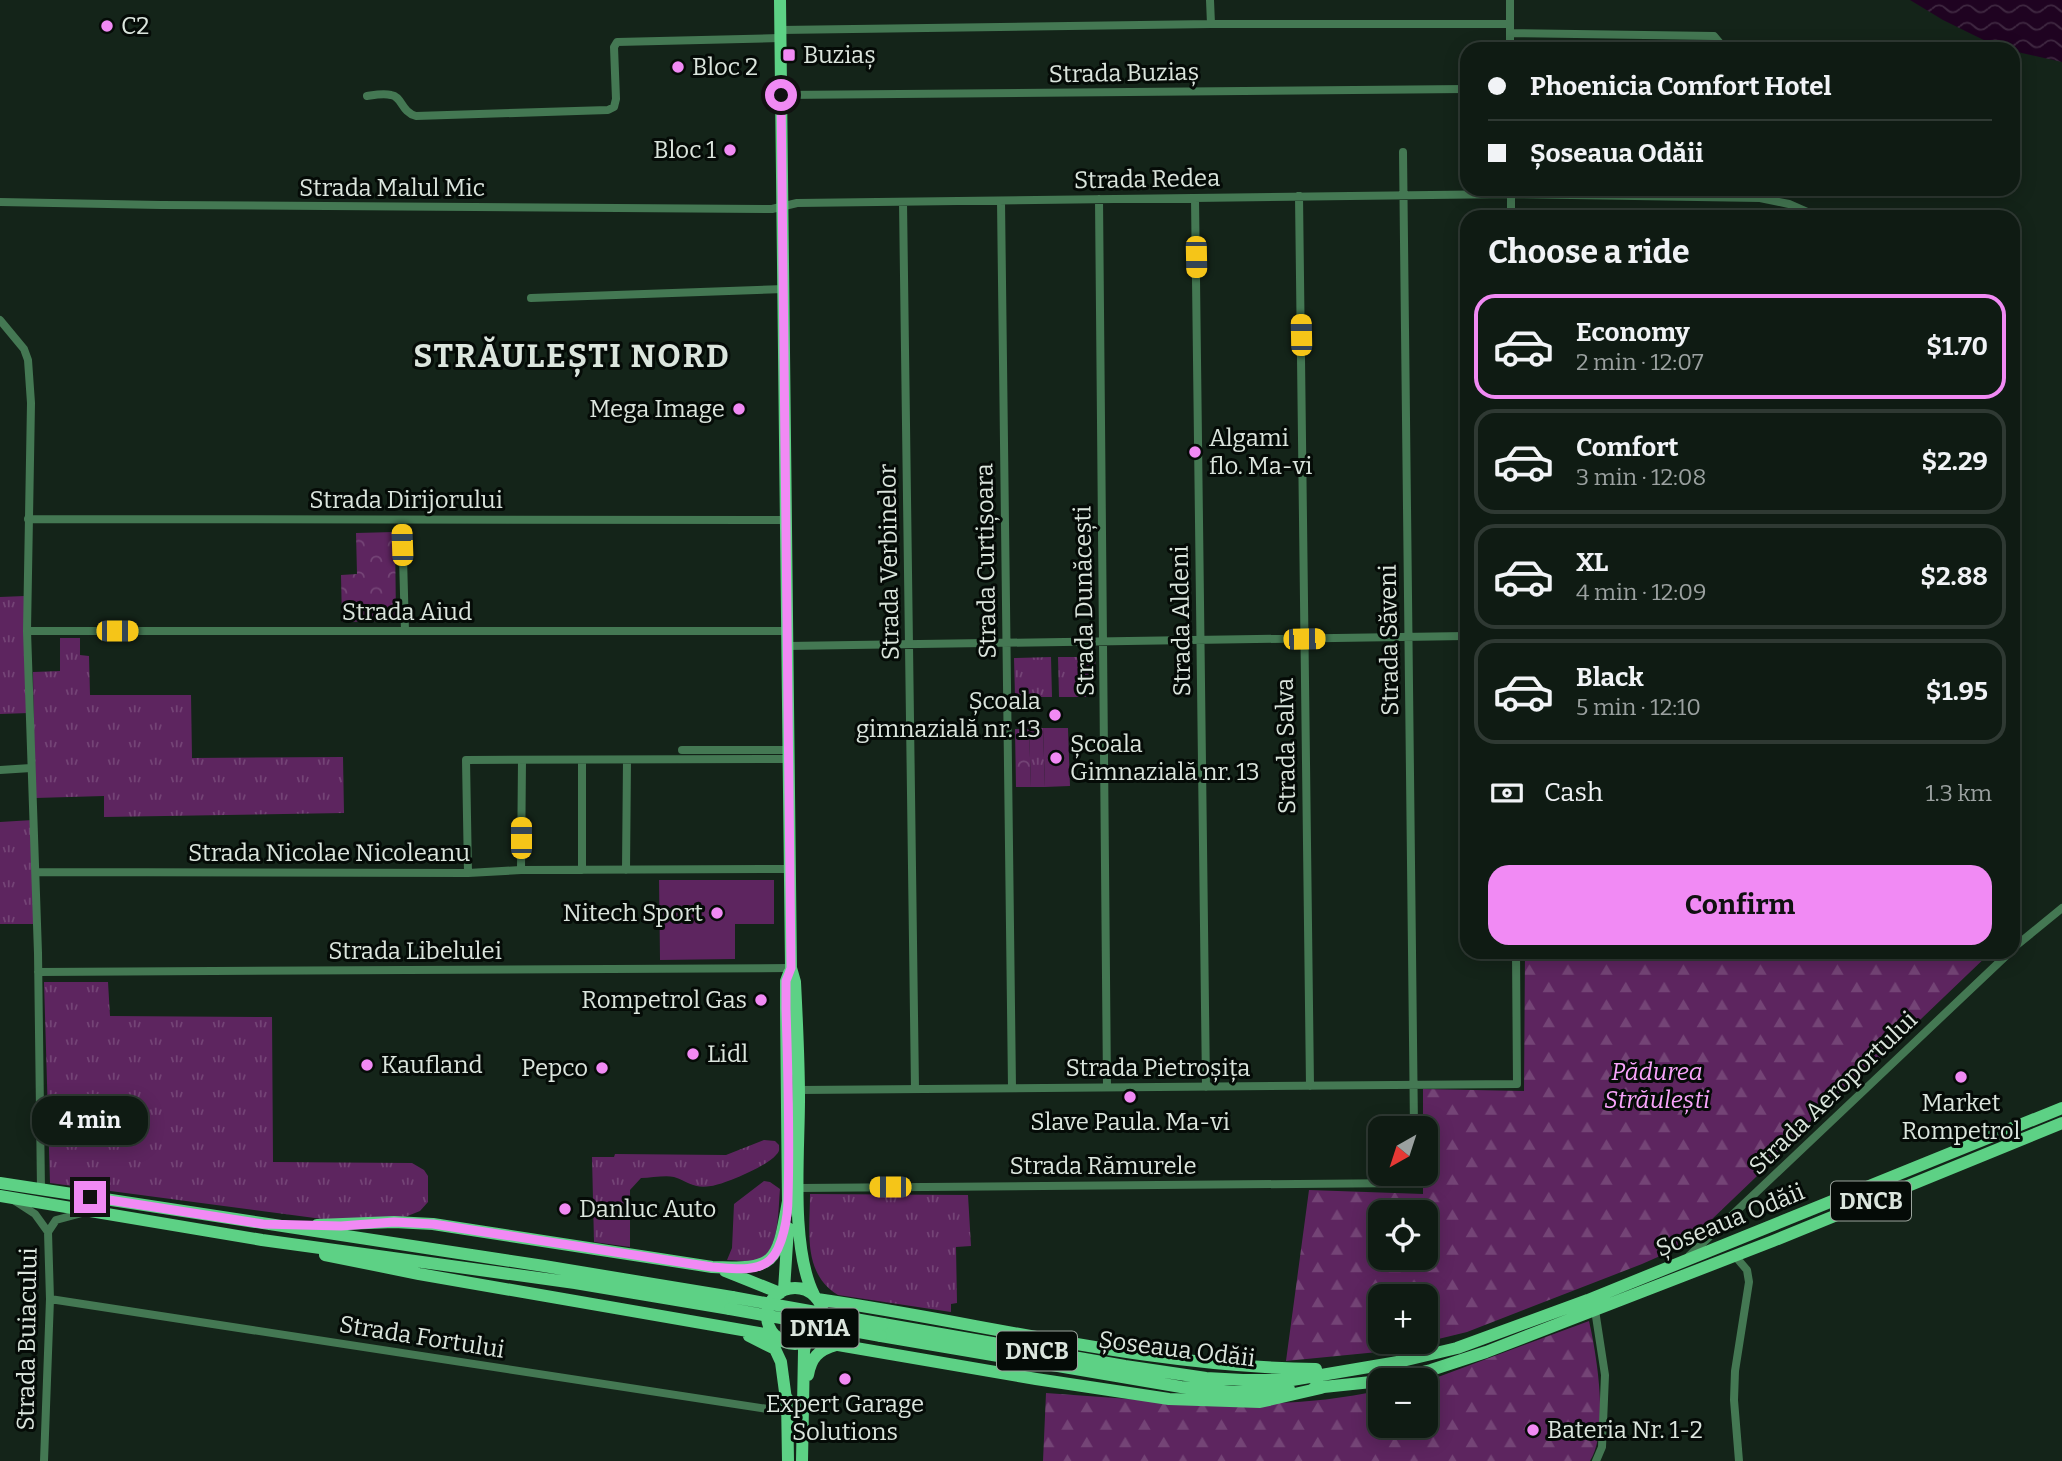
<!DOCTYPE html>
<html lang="en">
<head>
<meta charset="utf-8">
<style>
	body { margin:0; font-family:Bitter,serif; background:#1d2821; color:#f1f3f6; height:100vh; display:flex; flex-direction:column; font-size:26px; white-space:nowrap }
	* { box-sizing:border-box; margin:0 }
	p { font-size:23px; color:#9ba1a0 }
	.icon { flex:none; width:38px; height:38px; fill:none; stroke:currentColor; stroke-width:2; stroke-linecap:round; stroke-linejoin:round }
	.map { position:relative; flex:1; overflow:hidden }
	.details { position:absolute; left:1460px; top:210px; width:560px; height:749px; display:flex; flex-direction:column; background:#0f1b13; border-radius:21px; box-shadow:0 4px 18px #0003,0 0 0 2px #2f3933 }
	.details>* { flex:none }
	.banner { position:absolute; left:1460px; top:42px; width:560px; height:154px; border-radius:21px; box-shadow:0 4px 18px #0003,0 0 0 2px #2f3933; display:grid; align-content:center; height:154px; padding:0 28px; background:#0f1b13 }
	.needle { width:46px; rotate:219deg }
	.fabs { position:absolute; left:1368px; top:1116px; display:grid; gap:14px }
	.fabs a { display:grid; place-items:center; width:70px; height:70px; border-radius:14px; background:#0f1b13; box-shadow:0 4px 18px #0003,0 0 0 2px #2f3933; font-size:35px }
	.end { position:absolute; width:32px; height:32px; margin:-16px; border:9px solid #f18af4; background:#111; box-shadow:0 0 0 4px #111 }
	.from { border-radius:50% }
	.bubble { position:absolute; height:49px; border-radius:21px; background:#0f1b13; box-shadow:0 4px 18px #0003,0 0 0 2px #2f3933; font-size:23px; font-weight:700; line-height:49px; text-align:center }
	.car { position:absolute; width:21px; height:42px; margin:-21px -10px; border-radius:9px; box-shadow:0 0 5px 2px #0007; background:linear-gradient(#f5c518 24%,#345 0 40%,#f5c518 0 76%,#345 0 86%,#f5c518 0) }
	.banner b { display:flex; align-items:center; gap:24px; height:66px; font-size:26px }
	.banner b+b { border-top:2px solid #2f3933 }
	.banner i { width:18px; height:18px; background:#f1f3f6 }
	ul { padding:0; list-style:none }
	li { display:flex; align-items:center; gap:21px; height:105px; margin:0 14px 10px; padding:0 14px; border:4px solid #2f3933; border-radius:21px }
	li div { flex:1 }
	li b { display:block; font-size:26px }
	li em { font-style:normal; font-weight:700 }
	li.selected { border-color:#f18af4 }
	li>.icon { width:63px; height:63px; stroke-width:1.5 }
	h2 { padding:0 28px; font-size:32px; line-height:84px }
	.pay { display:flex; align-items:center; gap:18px; height:77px; padding:0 28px; font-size:26px }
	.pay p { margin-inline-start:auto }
	.primary-button { display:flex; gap:14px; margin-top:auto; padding:14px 28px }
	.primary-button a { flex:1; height:80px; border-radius:21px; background:#f18af4; color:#111; font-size:28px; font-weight:700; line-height:80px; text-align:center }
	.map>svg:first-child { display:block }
</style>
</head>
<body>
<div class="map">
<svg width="2062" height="1461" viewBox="0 0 2062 1461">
	<defs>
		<pattern id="grass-tufts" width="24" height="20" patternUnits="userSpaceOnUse" patternTransform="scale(1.75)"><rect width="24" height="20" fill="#5d255f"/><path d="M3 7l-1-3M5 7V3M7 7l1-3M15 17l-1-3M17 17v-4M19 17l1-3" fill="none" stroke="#744476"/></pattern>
		<pattern id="forest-firs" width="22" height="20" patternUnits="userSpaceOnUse" patternTransform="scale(1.75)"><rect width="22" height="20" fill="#5d255f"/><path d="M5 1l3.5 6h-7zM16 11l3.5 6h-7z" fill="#744476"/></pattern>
		<pattern id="park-crowns" width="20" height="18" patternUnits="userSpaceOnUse" patternTransform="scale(1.75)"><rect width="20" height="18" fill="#5d255f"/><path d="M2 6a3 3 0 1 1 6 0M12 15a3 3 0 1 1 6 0" fill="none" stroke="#744476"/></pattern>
		<pattern id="water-waves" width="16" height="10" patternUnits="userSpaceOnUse" patternTransform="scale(1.75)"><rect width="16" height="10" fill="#1f0321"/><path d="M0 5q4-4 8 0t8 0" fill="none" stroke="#3f2841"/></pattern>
	</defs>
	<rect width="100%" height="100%" fill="#142419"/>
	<path fill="url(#grass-tufts)" d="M25,596L29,713L0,714V597Z
		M60,638H80V655L89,656L90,695H191L192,758L343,757L344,813L104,817V796L35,798L33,672L60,671Z
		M1051,657L1052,697H1015L1014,658Z
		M1058,657H1095L1096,679H1086V697H1059Z
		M1043,728L1045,787H1031L1029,729Z
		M33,820L37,924H0V822Z
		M44,982H108L110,1016L272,1017L273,1162L412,1163L424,1170L428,1176V1202L420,1211L405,1217L330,1220L50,1183Z
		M764,1140L775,1141L779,1145C779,1150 780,1151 776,1155C767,1166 725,1184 711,1186C694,1189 689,1182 674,1177C665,1175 651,1178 641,1178L630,1190V1247L594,1242L592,1157H614L615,1154L726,1155Z
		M764,1181L770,1182L780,1189C778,1209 780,1255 756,1261C747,1262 736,1260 727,1260L732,1248L734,1204Z
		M810,1194L968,1195L971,1246L956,1247L957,1303L951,1304V1312L838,1295C802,1273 810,1231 810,1194Z"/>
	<path fill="url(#forest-firs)" fill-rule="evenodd" d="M2013,445L2017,446L2013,590L2012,445Z
		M1525,952H1991L1685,1245L1642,1264L1467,1332L1426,1342V1297H1381V1342H1424L1388,1351L1286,1361L1309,1190L1423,1194V1174H1426V1129H1423V1089L1524,1091ZM1381,1213H1426V1258H1381Z
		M1589,1321C1597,1356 1609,1431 1590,1461H1043L1046,1393C1156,1400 1272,1415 1381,1390V1426H1426V1381H1423L1438,1377Z"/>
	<path fill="url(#park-crowns)" d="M395,532L396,621L342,622L341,575L357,574L356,533Z
		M1015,729H1029L1031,787H1016Z"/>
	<path fill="#5d255f" d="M352,595H391V614H352Z
		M1043,728H1068L1070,786L1045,787Z
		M659,880H774V924H735V959L660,960Z"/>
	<path fill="url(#water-waves)" d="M1910,0H2062V62L2013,51L2012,49H2002L1943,20Z"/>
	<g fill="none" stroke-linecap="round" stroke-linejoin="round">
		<path stroke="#447853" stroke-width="8" d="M1210,0L1211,24
			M1510,0V49
			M780,30L1211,24H1510
			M1510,33L1714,36L1725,49
			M781,95L1466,89
			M367,96C374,95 383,93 391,95C402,96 401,112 416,116L608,110L614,107L616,99L614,47L617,42L780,38
			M1403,152L1414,1129
			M1511,189V217
			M1299,196L1310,1086
			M1195,198L1206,1087
			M1099,199L1107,1087
			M1001,201L1012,1088
			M0,202L161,205L772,209L797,203L1511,194L1760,198L1789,204L1814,215L1856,217
			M903,202L915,1089
			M531,298L784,289
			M0,320L24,349L28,360L31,403L27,631L38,953L41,1190
			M28,519L785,520
			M402,520L405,631
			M27,631H787
			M787,646L1466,636
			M682,750H788
			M0,770L31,768
			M521,870L522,760
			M582,870V760
			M626,870L627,760
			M36,872L468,873L521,870L789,869
			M468,873L466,760L788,759
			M2012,949L2062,908
			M38,972L791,968
			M799,1090L1517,1084L1516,952
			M799,1188L1408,1183L1413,1181L1414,1174
			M15,1201L35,1214L48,1232
			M1689,1256L2010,952
			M1735,1256L1747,1270L1749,1282L1735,1371L1734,1400L1739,1461
			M50,1299L787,1412
			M1595,1310L1605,1375L1602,1447L1596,1461
			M44,1461L50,1299L48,1232L56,1220L82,1213"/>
		<path stroke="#5dd185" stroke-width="12" d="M780,0L791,968L795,982C797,1021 799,1060 799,1099C799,1154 790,1247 814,1295
			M0,1183L544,1266L732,1297
			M0,1196L262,1240L575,1283L730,1309
			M788,1206L786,1008V981L789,973
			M317,1225L394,1222L433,1224L712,1267C778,1270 777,1262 788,1201
			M325,1255L419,1274L776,1336
			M725,1271L780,1293
			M767 1316a28 28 0 1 1 56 0a28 28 0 1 1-56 0Z
			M784,1290L788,1228
			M817,1299C983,1323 1148,1367 1316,1369
			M883,1324L1125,1366L1206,1378L1243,1380H1292L1398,1362L1457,1348L1588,1300L2062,1108
			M749,1336L775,1349L781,1362L787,1407
			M881,1336L1181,1387L1234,1392L1289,1389
			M809,1340L1036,1379L1169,1399L1260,1402L1321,1388
			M808,1375C811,1358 818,1350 836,1345
			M1385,1381L1431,1370L1486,1352L1773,1241L2062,1123
			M1314,1388L1381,1381
			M787,1398L788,1461
			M802,1461L804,1351L806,1341"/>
		<path stroke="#5dd185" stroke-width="12" d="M732,1297L883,1324
			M730,1309L881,1336"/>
	</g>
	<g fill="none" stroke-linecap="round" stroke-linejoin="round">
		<path stroke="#f18af4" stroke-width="9" d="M90,1197L263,1224L341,1226L394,1222L433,1224L712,1267C730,1268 756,1273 770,1260C783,1248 788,1216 788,1198C790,1135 788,1071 786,1009V981L791,968L781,95"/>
	</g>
	<g fill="#f18af4" stroke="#050b07" stroke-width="2.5">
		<circle cx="107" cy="26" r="7"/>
		<rect x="782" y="48" width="14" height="14" rx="3.5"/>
		<circle cx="678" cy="67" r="7"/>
		<circle cx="730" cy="150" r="7"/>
		<circle cx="739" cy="409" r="7"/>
		<circle cx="1195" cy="452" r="7"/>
		<circle cx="1055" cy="715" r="7"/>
		<circle cx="1056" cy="758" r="7"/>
		<circle cx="717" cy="913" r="7"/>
		<circle cx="761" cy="1000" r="7"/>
		<circle cx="693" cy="1054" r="7"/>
		<circle cx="367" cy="1065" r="7"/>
		<circle cx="602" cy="1068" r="7"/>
		<circle cx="1961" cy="1077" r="7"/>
		<circle cx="1130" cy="1097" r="7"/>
		<circle cx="565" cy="1209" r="7"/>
		<circle cx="845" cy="1379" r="7"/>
		<circle cx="1533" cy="1430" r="7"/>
	</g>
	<g text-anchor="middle" stroke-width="6" stroke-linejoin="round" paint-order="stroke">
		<g fill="#050b07" stroke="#9ba49d" stroke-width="2">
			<rect x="1831" y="1181.5" width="80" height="39" rx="5"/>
			<rect x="781.5" y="1308.5" width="77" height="39" rx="5"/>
			<rect x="997" y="1331.5" width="80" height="39" rx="5"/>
		</g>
		<g font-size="23" font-weight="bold" fill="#dbe5dd">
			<text x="1871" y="1209">DNCB</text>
			<text x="820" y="1336">DN1A</text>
			<text x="1037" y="1359">DNCB</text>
		</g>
		<g font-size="24" fill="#dbe5dd" stroke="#050b07" text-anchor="start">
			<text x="121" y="34">C2</text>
			<text x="803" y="63">Buziaș</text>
			<text x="692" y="75">Bloc 2</text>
			<text x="716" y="158" text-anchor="end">Bloc 1</text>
			<text x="725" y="417" text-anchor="end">Mega Image</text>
			<text x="1209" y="446">Algami<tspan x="1209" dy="28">flo. Ma-vi</tspan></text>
			<text x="1041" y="709" text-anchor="end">Școala<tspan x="1041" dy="28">gimnazială nr. 13</tspan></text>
			<text x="1070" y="752">Școala<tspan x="1070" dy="28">Gimnazială nr. 13</tspan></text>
			<text x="703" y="921" text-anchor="end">Nitech Sport</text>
			<text x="747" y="1008" text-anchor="end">Rompetrol Gas</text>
			<text x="707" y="1062">Lidl</text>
			<text x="381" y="1073">Kaufland</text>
			<text x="588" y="1076" text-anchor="end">Pepco</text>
			<text x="1961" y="1111" text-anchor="middle">Market<tspan x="1961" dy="28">Rompetrol</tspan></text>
			<text x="1130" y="1130" text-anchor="middle">Slave Paula. Ma-vi</text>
			<text x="579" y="1217">Danluc Auto</text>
			<text x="845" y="1412" text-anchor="middle">Expert Garage<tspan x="845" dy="28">Solutions</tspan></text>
			<text x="1547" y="1438">Bateria Nr. 1-2</text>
		</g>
		<g font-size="24" fill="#dbe5dd" stroke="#050b07">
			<text transform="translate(1124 73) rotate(-1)" y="8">Strada Buziaș</text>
			<text transform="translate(1147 179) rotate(-1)" y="8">Strada Redea</text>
			<text x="392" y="196">Strada Malul Mic</text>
			<text x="406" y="508">Strada Dirijorului</text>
			<text transform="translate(986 561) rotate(-91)" y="8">Strada Curtișoara</text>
			<text transform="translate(889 562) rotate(-91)" y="8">Strada Verbinelor</text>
			<text transform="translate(1084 601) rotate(-91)" y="8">Strada Dunăcești</text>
			<text x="407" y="620">Strada Aiud</text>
			<text transform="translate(1181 621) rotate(-91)" y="8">Strada Aldeni</text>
			<text transform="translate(1389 640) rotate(-91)" y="8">Strada Săveni</text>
			<text transform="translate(1286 746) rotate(-91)" y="8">Strada Salva</text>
			<text x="329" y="861">Strada Nicolae Nicoleanu</text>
			<text x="415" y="959">Strada Libelulei</text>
			<text x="1158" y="1076">Strada Pietroșița</text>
			<text transform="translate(1833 1093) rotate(-44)" y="8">Strada Aeroportului</text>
			<text x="1103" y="1174">Strada Rămurele</text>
			<text transform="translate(1730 1220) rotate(-22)" y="8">Șoseaua Odăii</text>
			<text transform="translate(422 1337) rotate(9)" y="8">Strada Fortului</text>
			<text transform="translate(27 1339) rotate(-89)" y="8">Strada Buiacului</text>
			<text transform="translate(1177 1349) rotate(7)" y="8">Șoseaua Odăii</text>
		</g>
		<g font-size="24" font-style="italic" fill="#f9a4fb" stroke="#050b07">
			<text x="1657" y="1080">Pădurea<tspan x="1657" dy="28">Străulești</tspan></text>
		</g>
		<g font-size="32" font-weight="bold" letter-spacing="2" fill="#dbe5dd" stroke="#050b07">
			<text x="572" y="367">STRĂULEȘTI NORD</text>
		</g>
	</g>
</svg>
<div class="fabs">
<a><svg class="needle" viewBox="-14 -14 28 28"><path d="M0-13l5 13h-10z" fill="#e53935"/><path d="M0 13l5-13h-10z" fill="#9ba1a0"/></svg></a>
<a><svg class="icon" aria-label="locate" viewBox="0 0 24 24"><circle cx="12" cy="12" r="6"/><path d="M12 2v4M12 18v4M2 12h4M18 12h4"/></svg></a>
<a>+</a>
<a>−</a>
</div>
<i class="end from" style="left:781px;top:95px"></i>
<i class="end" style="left:90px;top:1197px"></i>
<div class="bubble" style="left:32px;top:1096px;width:116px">4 min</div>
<i class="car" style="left:1196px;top:257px;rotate:179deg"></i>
<i class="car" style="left:1301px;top:335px;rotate:359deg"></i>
<i class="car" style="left:402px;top:545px;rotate:358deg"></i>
<i class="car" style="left:117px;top:631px;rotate:90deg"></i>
<i class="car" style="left:1304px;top:639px;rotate:89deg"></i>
<i class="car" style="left:521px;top:838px;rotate:0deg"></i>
<i class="car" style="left:890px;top:1187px;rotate:270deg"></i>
<div class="banner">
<b><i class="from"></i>Phoenicia Comfort Hotel</b>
<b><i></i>Șoseaua Odăii</b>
</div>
<section class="details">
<h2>Choose a ride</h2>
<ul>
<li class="selected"><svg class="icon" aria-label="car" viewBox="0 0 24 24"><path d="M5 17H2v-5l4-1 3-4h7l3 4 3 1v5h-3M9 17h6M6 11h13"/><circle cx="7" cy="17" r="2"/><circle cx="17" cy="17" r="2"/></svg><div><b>Economy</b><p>2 min · 12:07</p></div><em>$1.70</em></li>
<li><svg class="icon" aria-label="car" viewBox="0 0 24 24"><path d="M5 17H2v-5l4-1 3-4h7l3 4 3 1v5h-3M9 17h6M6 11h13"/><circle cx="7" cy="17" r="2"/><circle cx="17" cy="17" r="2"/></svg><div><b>Comfort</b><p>3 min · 12:08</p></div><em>$2.29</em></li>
<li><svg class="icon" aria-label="car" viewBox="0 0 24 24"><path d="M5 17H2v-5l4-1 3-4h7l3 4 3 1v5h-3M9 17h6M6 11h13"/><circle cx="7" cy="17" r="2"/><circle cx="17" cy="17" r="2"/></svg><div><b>XL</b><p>4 min · 12:09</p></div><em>$2.88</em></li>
<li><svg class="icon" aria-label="car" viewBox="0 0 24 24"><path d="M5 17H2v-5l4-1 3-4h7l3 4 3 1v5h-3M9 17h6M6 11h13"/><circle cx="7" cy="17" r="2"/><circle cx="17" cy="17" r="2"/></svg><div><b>Black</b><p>5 min · 12:10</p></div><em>$1.95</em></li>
</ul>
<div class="pay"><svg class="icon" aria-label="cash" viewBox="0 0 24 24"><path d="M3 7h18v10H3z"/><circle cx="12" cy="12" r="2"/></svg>Cash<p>1.3 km</p></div>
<div class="primary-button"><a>Confirm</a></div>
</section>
</div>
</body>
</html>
